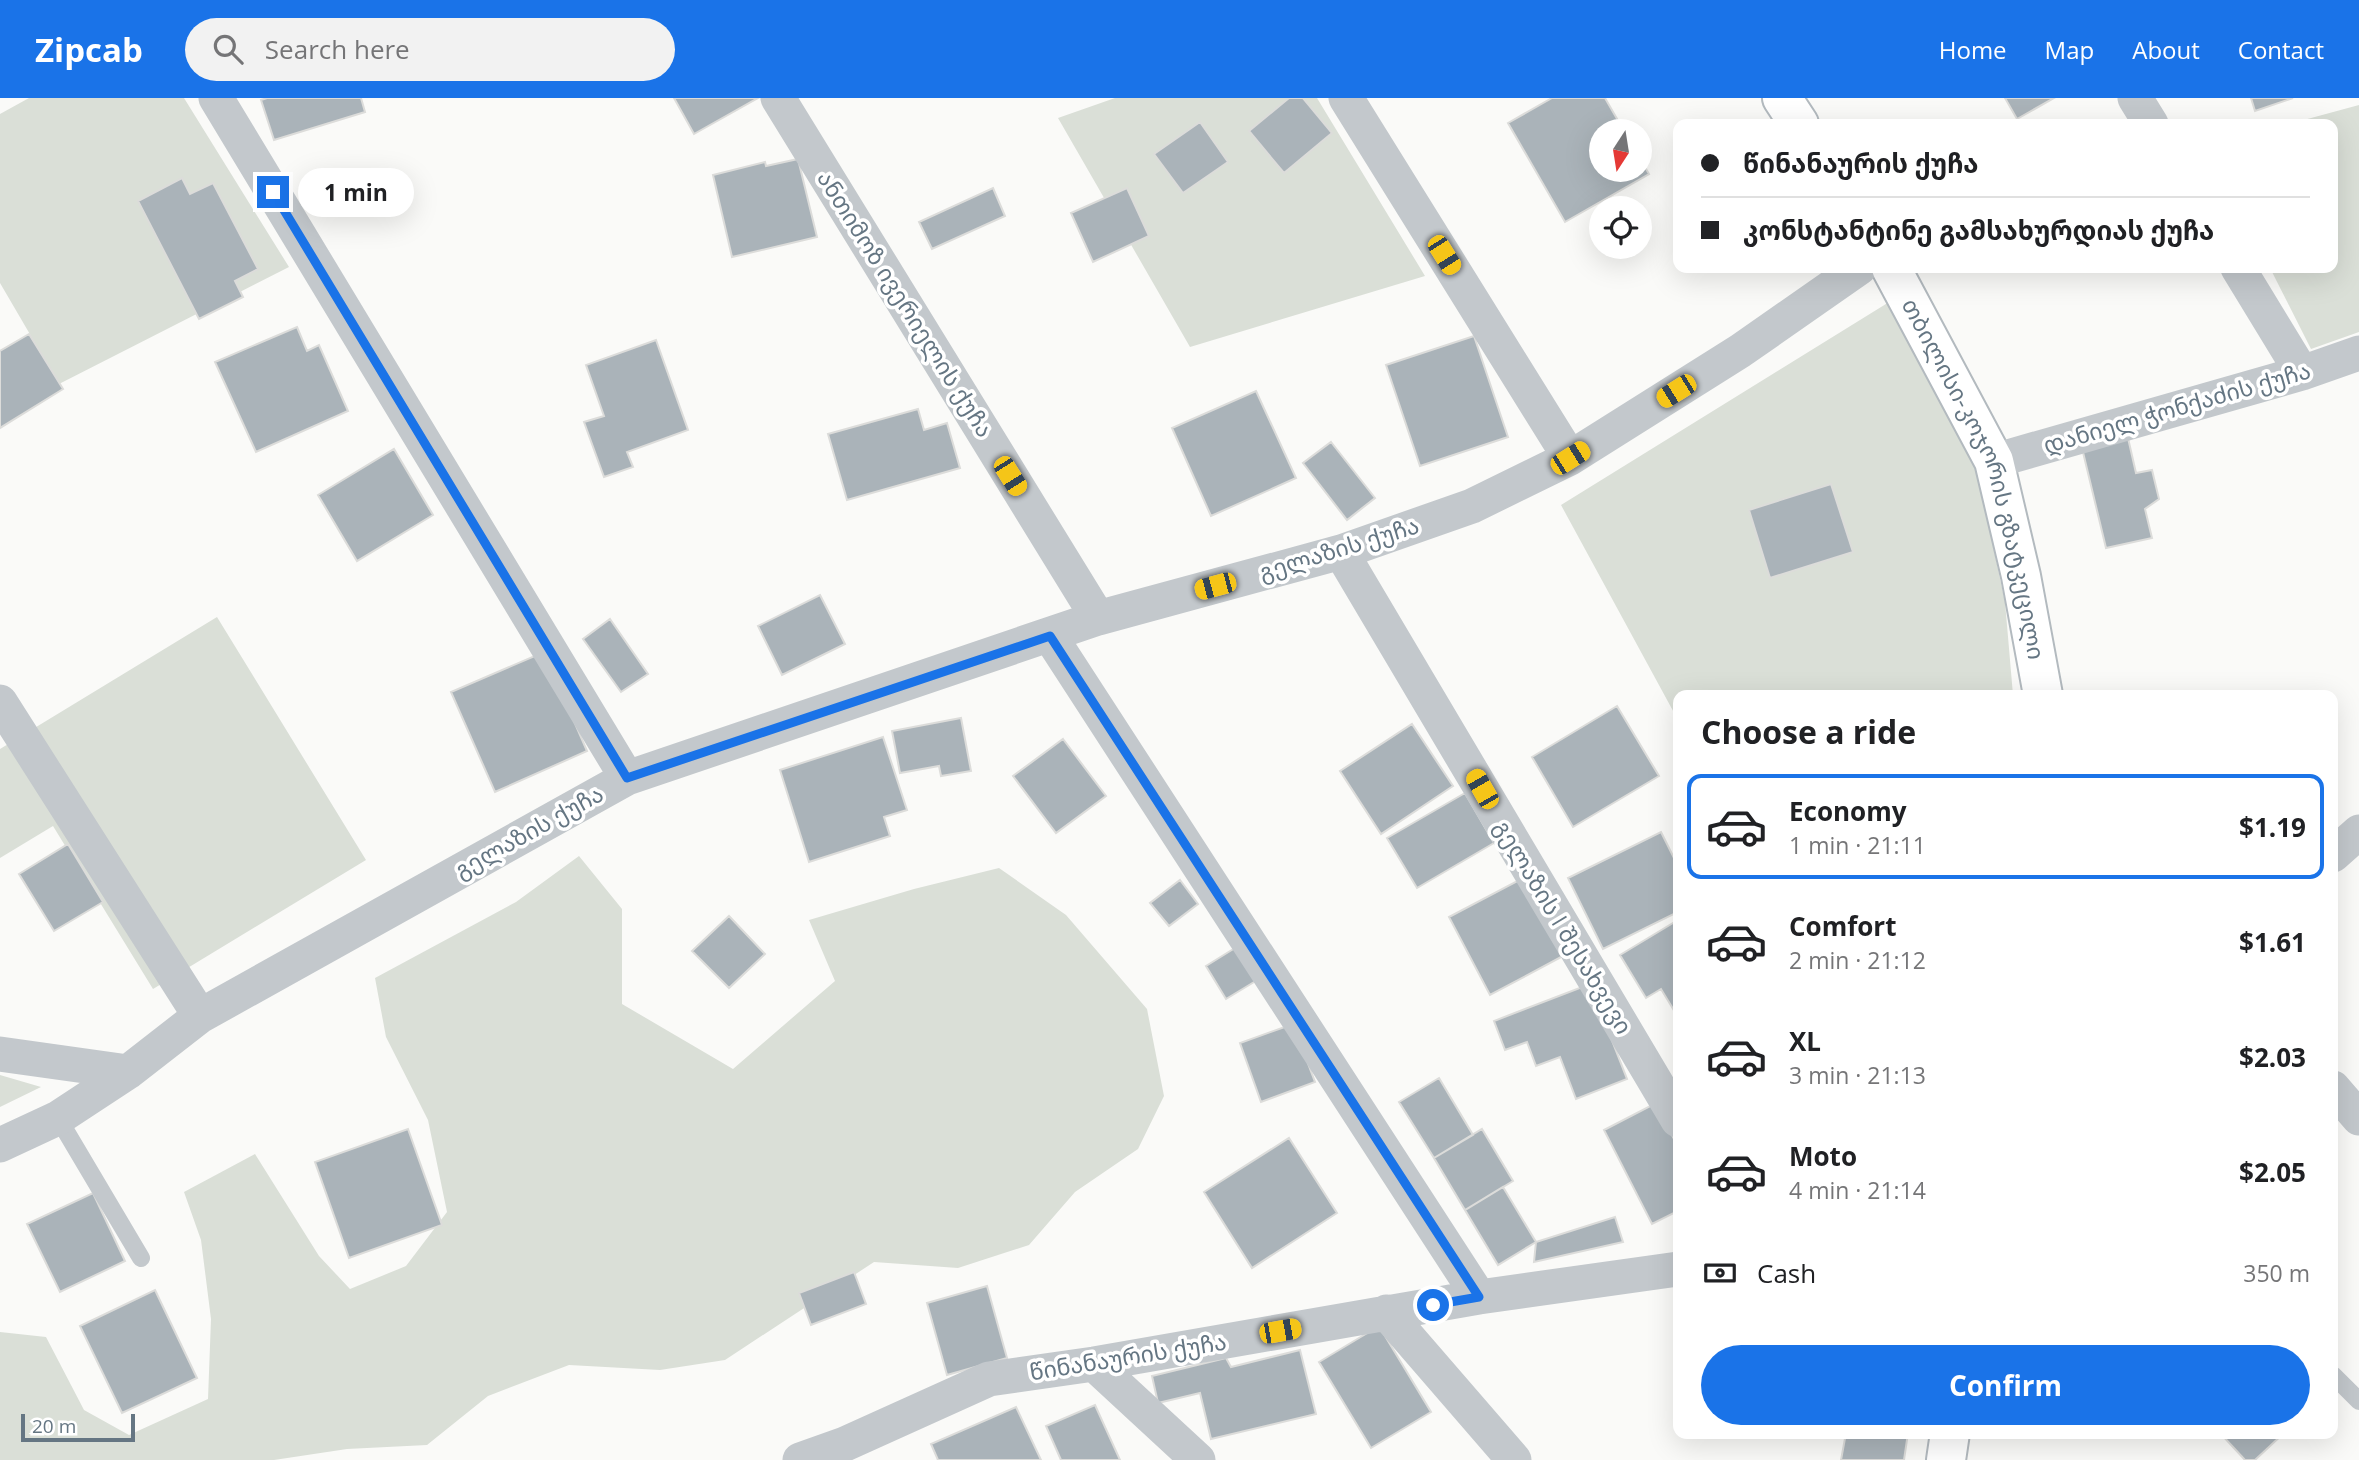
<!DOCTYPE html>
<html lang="en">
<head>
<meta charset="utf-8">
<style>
	body { margin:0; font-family:"Open Sans","Noto Sans Georgian",sans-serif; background:#f2f2f2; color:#202124; height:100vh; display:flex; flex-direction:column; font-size:26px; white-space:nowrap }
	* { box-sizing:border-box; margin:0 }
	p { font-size:23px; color:#757577 }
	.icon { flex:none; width:38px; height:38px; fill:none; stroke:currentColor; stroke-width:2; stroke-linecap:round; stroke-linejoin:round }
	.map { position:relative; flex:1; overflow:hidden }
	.details { position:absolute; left:1673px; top:592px; width:665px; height:749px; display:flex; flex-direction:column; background:#fff; border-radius:14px; box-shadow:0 7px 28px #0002 }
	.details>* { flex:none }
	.banner { position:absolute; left:1673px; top:21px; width:665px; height:154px; border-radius:14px; box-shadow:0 7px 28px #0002; display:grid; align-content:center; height:154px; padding:0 28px; background:#fff }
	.needle { width:46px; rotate:192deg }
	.controls { position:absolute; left:1589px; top:21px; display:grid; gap:14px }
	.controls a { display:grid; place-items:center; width:63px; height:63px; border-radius:50%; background:#fff; box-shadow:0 7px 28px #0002; font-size:35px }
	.scale { position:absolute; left:21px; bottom:18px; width:114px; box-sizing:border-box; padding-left:7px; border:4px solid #657683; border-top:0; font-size:19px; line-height:24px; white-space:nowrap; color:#657683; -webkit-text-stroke:5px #fff; paint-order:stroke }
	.end { position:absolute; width:32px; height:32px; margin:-16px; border:9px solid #1a73e8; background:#fff; box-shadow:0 0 0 4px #fff }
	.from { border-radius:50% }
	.bubble { position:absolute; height:49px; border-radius:24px; background:#fff; box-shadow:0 7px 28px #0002; font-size:23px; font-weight:700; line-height:49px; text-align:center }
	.car { position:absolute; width:21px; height:42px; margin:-21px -10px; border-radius:9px; box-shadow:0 0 5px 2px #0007; background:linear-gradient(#f5c518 24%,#345 0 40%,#f5c518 0 76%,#345 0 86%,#f5c518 0) }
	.banner b { display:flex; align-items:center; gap:24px; height:66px; font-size:26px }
	.banner b+b { border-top:2px solid #e0e0e0 }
	.banner i { width:18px; height:18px; background:#202124 }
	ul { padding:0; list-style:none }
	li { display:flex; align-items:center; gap:21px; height:105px; margin:0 14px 10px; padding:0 14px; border:4px solid transparent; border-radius:14px }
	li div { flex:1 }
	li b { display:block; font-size:26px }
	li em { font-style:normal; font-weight:700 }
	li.on { border-color:#1a73e8 }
	li>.icon { width:63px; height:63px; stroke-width:1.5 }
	h2 { padding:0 28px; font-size:32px; line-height:84px }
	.pay { display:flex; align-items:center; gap:18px; height:77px; padding:0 28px; font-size:26px }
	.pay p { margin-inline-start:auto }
	.action { display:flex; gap:14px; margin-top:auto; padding:14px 28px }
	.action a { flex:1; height:80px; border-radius:42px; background:#1a73e8; color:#fff; font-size:28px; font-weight:700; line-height:80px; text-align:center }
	header { display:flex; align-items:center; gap:42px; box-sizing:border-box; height:98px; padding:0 35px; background:#1a73e8; color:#fff }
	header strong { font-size:33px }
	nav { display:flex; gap:38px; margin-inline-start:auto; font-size:24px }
	.search { width:490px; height:63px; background:#f2f2f2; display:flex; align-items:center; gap:18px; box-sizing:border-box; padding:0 24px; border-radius:38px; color:#757577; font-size:26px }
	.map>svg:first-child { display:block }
</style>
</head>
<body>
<header>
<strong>Zipcab</strong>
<div class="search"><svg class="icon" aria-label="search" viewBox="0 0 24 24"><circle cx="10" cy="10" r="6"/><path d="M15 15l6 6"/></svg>Search here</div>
<nav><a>Home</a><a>Map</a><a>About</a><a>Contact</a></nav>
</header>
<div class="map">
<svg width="2359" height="1362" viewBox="0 0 2359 1362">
	<rect width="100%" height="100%" fill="#fafaf8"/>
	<path fill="#dadfd7" d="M29,0H184L289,169L59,286L0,185V16Z
		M1115,0H1317L1425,178L1190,249L1058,20Z
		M2359,7V234L2311,251L2270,170H2333V26H2289Z
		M1894,201L1969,335L2005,504L2013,597H1678V622L1561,407Z
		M217,519L366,762L153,891L53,728L0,760V651Z
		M579,758L622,811V906L733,971L835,883L809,822L914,791L999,770L1066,817L1147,911L1164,998L1138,1051L1075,1094L1029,1147L958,1170L874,1164L725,1262L660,1272L569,1267L488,1298L427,1347L347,1351L274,1362H0V1234L46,1239L84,1312L129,1337L208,1301L211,1221L201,1142L184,1094L255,1056L319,1158L350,1191L406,1168L447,1114L428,1022L386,939L375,880L516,804Z
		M0,977L41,989L0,1009Z"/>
	<path fill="#aab3b9" stroke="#dcdcda" stroke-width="2" d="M267,0H361L365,14L274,42L261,2Z
		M674,0H758L694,36Z
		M1289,0H1303L1332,35L1284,75L1249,33Z
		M1552,0H1605L1624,33H1601V72H1640V60L1649,76L1565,124L1508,25Z
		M2005,0H2054L2017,21Z
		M2251,0H2293L2255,13Z
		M1200,24L1228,64L1183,95L1154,56Z
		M798,61L817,139L732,159L713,77L765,64L766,68Z
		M182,80L190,96L213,85L258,171L235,183L243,199L199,221L138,103Z
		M993,90L1005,118L932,151L919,124Z
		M1127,90L1149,138L1093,164L1071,115Z
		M297,229L307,253L319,247L348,313L256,354L215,264Z
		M29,236L63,291L0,330V253Z
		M1474,238L1508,339L1420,368L1386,267Z
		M656,242L688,332L627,354L633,369L604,379L584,324L604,318L586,267Z
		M1256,293L1296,380L1211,418L1172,330Z
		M918,311L924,332L947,325L960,370L847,402L828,336Z
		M2128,340L2136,375L2152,372L2159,401L2145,411L2152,440L2106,450L2082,350Z
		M1331,344L1375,400L1347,422L1303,365Z
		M394,351L433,417L357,463L318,397Z
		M1831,386L1853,454L1770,480L1749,412Z
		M820,497L845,546L782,577L758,528Z
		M610,521L648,576L621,594L583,541Z
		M544,554L587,653L495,694L451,594Z
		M1617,608L1659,678L1573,729L1532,659Z
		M961,620L971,673L941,678L939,668L900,675L892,633Z
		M1412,626L1453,688L1381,736L1340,673Z
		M883,639L907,712L884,719L890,738L809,764L780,672Z
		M1063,641L1106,698L1056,735L1013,678Z
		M1465,695L1494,745L1417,790L1387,740Z
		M1661,734L1678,768V814L1603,851L1568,780Z
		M68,746L103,804L54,833L19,776Z
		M1523,780L1563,858L1490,897L1449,819Z
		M1180,782L1198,806L1169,828L1150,805Z
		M729,818L765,856L729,890L692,853Z
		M1678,822V919L1661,891L1646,900L1620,857Z
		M1243,845L1264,878L1226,901L1206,868Z
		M1590,886L1627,981L1576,1001L1560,959L1536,968L1527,944L1505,952L1494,923Z
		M1293,926L1315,984L1261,1004L1240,945Z
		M1439,980L1473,1037L1434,1060L1399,1004Z
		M1656,1005L1678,1049V1113L1652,1126L1604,1032Z
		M408,1031L442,1127L349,1160L315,1064Z
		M1482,1031L1513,1083L1465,1112L1434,1060Z
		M1289,1040L1337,1115L1252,1170L1204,1094Z
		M1503,1089L1536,1144L1498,1167L1465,1112Z
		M93,1095L125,1163L60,1194L27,1126Z
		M1615,1119L1623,1144L1534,1164L1536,1144Z
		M854,1174L866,1206L811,1227L799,1195Z
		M987,1188L1007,1260L947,1277L927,1205Z
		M155,1192L197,1280L122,1315L80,1228Z
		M1379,1228L1431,1314L1371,1350L1319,1264Z
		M1300,1252L1316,1316L1211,1341L1200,1295L1158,1305L1152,1278L1226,1260L1231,1269Z
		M1095,1307L1120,1362H1061L1046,1328Z
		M1016,1309L1041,1362H938L931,1346Z
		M1846,1335H1908L1904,1362H1841Z
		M2220,1335H2284L2255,1362H2245Z"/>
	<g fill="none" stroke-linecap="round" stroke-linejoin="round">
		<defs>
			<g id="secondary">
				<path d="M1782,0L1799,26"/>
				<path id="s1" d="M1891,170L1994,363L2021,478L2043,597"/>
				<path d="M1946,1362L1950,1335"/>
			</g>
		</defs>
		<use href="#secondary" stroke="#b3babf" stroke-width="42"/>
		<path stroke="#c3c8cc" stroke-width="18" d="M58,1020L141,1160
			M2333,1277L2359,1303"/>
		<path stroke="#c3c8cc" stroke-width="35" d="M216,0L627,680
			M778,0L1098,520
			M1346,0L1570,360
			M2135,0L2151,26
			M2238,170L2302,275
			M1994,363L2302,275L2359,255
			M1341,454L1678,1022
			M1050,538L1479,1199
			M0,604L200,918
			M2333,757L2359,734
			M0,956L128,974
			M2333,990L2359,1020
			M0,1047L58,1020L128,974L200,918L627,680L1098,520L1341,454L1472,408L1570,360L1740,253L1859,170
			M1386,1214L1514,1362
			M1094,1266L1198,1362
			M800,1362L845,1346L989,1281L1094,1266L1479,1199L1678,1171"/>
		<use href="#secondary" stroke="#fff" stroke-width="38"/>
	</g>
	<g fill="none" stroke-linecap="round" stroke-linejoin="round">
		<path stroke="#1a73e8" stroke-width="9" d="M273,94L627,680L1050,538L1479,1199L1433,1207"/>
	</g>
	<g text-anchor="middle" stroke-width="7" stroke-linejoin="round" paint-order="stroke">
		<g font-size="23" fill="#657683" stroke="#fff">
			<text transform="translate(905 206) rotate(58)" y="8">ანთიმოზ ივერიელის ქუჩა</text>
			<text transform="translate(2177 310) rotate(-16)" y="8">დანიელ ჭონქაძის ქუჩა</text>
			<text dy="8" stroke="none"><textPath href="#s1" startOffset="229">თბილისი-კოჯორის გზატკეცილი</textPath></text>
			<text transform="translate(1339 451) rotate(-17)" y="8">გელაზის ქუჩა</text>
			<text transform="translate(529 734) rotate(-29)" y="8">გელაზის ქუჩა</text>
			<text transform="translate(1563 829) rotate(59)" y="8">გელაზის I შესახვევი</text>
			<text transform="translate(1128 1259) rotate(-9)" y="8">წინანაურის ქუჩა</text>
		</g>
	</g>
</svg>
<div class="controls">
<a><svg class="needle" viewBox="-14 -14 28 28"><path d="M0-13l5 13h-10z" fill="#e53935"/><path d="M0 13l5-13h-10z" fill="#757577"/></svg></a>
<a><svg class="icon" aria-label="locate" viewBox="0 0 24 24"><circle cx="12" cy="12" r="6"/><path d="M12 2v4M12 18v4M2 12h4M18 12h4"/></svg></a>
</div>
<div class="scale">20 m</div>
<i class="end from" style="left:1433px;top:1207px"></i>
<i class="end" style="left:273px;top:94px"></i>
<div class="bubble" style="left:298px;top:70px;width:116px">1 min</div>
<i class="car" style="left:1444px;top:157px;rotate:148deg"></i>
<i class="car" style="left:1676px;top:293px;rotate:238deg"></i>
<i class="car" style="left:1570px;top:360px;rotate:58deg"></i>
<i class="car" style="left:1010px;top:378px;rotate:148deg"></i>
<i class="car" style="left:1215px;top:488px;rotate:255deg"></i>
<i class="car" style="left:1482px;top:691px;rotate:330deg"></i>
<i class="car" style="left:1280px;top:1233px;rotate:80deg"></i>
<div class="banner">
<b><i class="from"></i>წინანაურის ქუჩა</b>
<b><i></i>კონსტანტინე გამსახურდიას ქუჩა</b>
</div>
<section class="details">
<h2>Choose a ride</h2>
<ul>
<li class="on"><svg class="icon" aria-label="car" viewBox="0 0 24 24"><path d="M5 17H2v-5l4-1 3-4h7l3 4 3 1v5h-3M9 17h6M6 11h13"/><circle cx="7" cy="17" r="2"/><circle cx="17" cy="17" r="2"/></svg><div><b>Economy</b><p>1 min · 21:11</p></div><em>$1.19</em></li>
<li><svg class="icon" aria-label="car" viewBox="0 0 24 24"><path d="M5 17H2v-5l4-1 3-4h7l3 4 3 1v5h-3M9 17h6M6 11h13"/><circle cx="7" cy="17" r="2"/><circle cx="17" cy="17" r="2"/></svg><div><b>Comfort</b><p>2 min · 21:12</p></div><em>$1.61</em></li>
<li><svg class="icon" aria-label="car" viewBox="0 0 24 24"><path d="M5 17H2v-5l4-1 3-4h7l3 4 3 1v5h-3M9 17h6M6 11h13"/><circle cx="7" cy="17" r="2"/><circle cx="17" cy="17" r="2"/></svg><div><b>XL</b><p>3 min · 21:13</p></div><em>$2.03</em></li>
<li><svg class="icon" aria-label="car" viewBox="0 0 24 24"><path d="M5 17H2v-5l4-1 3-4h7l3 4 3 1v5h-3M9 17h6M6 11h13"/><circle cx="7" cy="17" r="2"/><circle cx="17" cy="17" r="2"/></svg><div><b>Moto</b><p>4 min · 21:14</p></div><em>$2.05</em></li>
</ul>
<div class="pay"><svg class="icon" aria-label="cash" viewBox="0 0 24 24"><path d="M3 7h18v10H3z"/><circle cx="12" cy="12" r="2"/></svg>Cash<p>350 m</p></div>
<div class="action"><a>Confirm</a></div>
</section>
</div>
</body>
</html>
